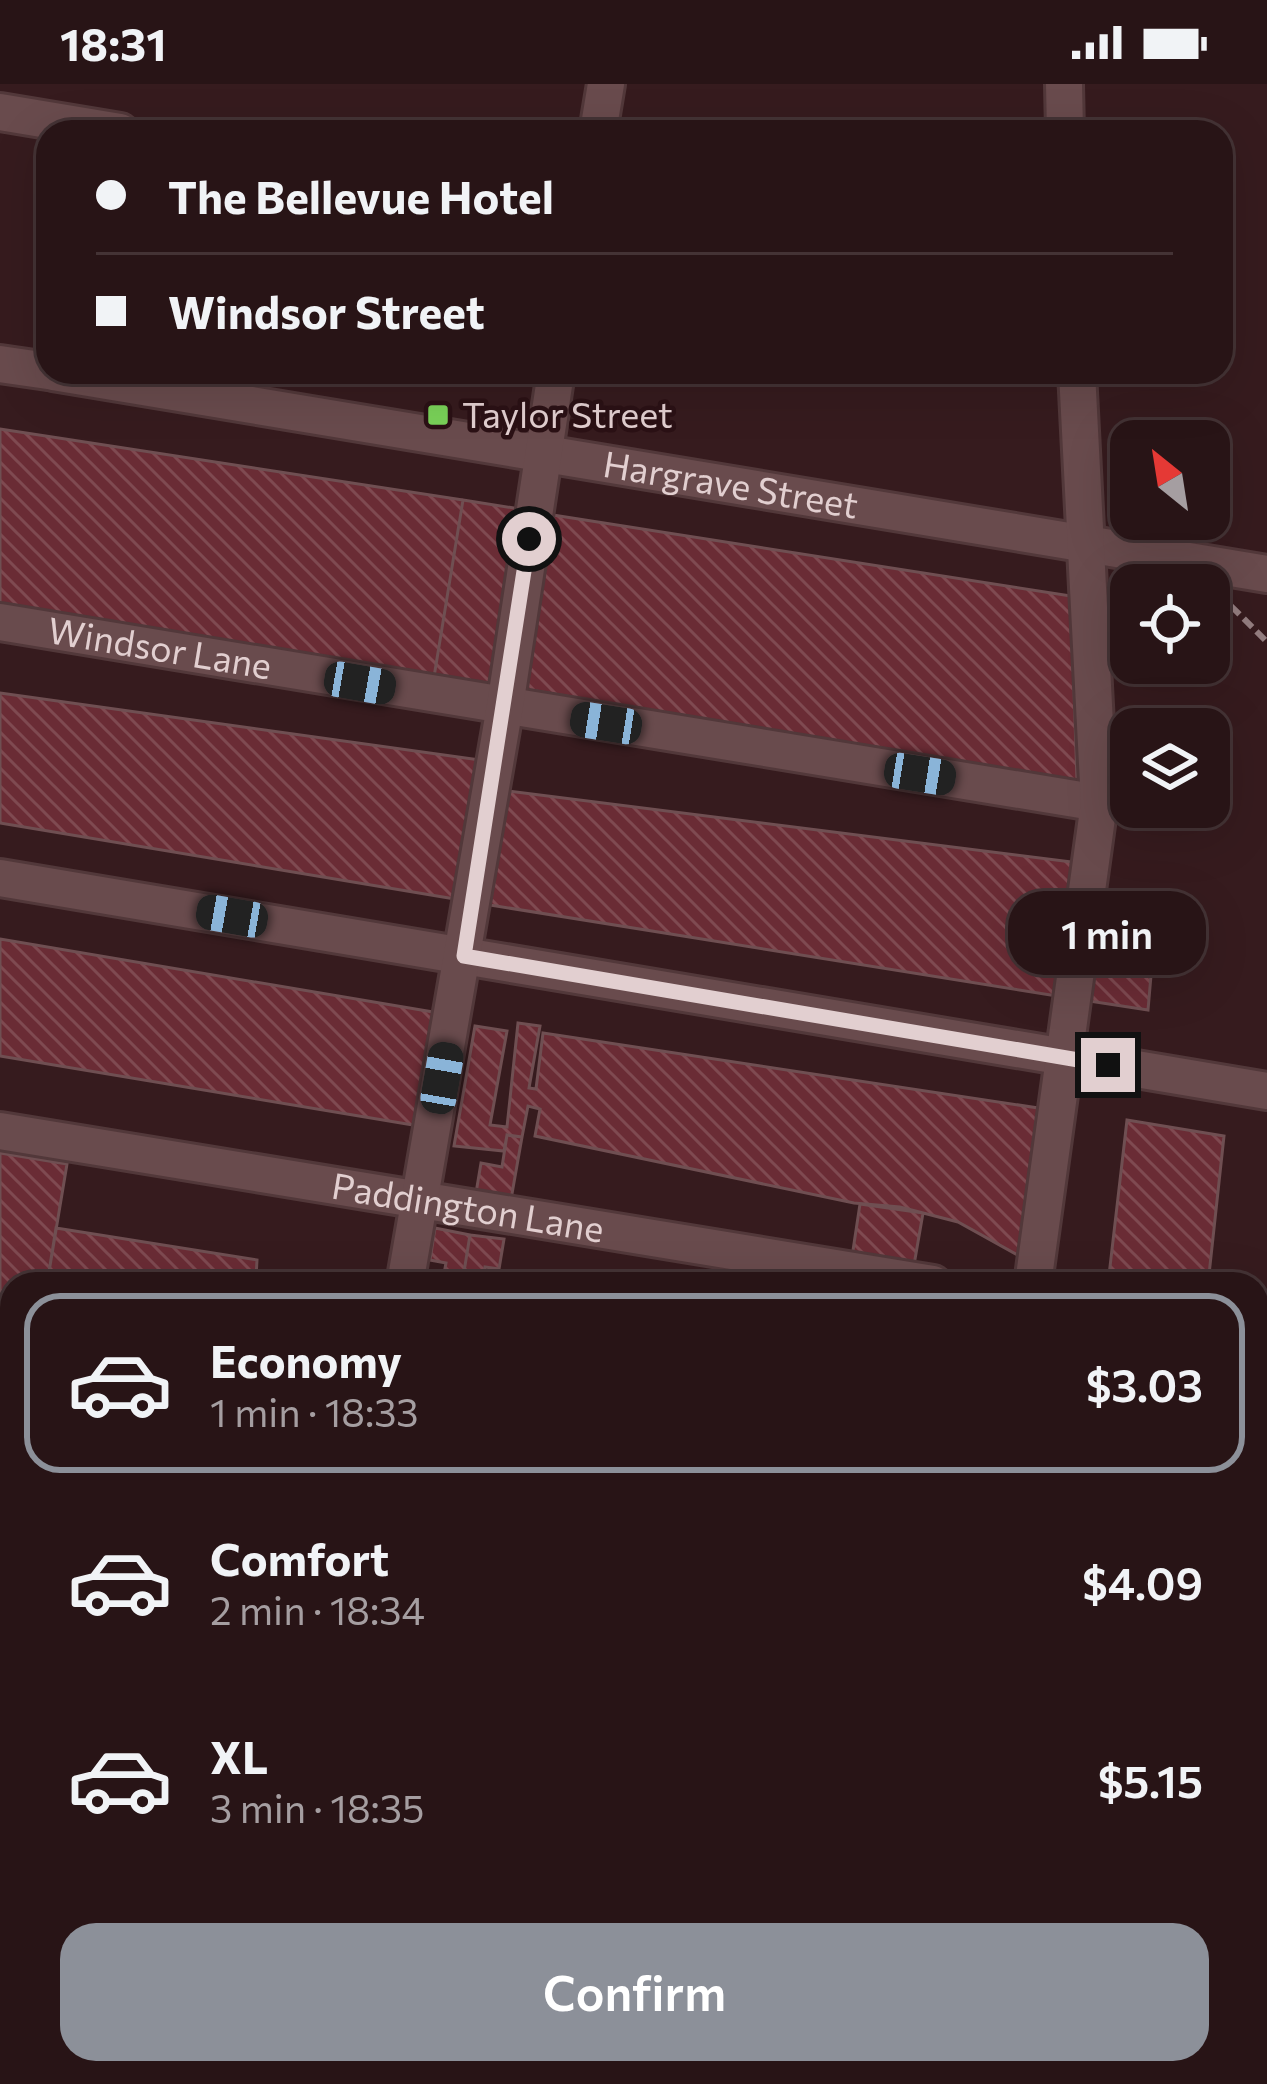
<!DOCTYPE html>
<html lang="en">
<head>
<meta charset="utf-8">
<style>
	body { margin:0; font-family:Commissioner,sans-serif; background:#342123; color:#f1f3f6; height:100vh; display:flex; flex-direction:column; font-size:45px; white-space:nowrap }
	* { box-sizing:border-box; margin:0 }
	p { font-size:39px; color:#a59ea1 }
	.icon { flex:none; width:66px; height:66px; fill:none; stroke:currentColor; stroke-width:2; stroke-linecap:round; stroke-linejoin:round }
	.map { position:relative; flex:1; overflow:hidden }
	.details { position:absolute; left:0px; top:1188px; width:1269px; height:813px; display:flex; flex-direction:column; background:#281416; border-radius:36px 36px 0 0; box-shadow:0 12px 48px #0002,0 0 0 3px #443335 }
	.details>* { flex:none }
	.top-card { position:absolute; left:36px; top:36px; width:1197px; height:264px; border-radius:36px; box-shadow:0 12px 48px #0002,0 0 0 3px #443335; display:grid; align-content:center; height:264px; padding:0 60px; background:#281416 }
	.needle { width:78px; rotate:330deg }
	.controls { position:absolute; left:1110px; top:336px; display:grid; gap:24px }
	.controls a { display:grid; place-items:center; width:120px; height:120px; border-radius:24px; background:#281416; box-shadow:0 12px 48px #0002,0 0 0 3px #443335; font-size:60px }
	.end { position:absolute; width:54px; height:54px; margin:-27px; border:15px solid #e2cfd0; background:#111; box-shadow:0 0 0 6px #111 }
	.from { border-radius:50% }
	.bubble { position:absolute; height:84px; border-radius:36px; background:#281416; box-shadow:0 12px 48px #0002,0 0 0 3px #443335; font-size:39px; font-weight:600; line-height:84px; text-align:center }
	.car { position:absolute; width:36px; height:72px; margin:-36px -18px; border-radius:15px; box-shadow:0 0 9px 3px #0007; background:linear-gradient(#222 24%,#8ab4d8 0 40%,#222 0 76%,#8ab4d8 0 86%,#222 0) }
	.top-card b { display:flex; align-items:center; gap:42px; height:114px; font-size:45px }
	.top-card b+b { border-top:3px solid #443335 }
	.top-card i { width:30px; height:30px; background:#f1f3f6 }
	ul { padding:21px 0 0; list-style:none }
	li { display:flex; align-items:center; gap:36px; height:180px; margin:0 24px 18px; padding:0 36px; border:6px solid transparent; border-radius:36px }
	li div { flex:1 }
	li b { display:block; font-size:45px }
	li em { font-style:normal; font-weight:600 }
	li.on { border-color:#8c9099 }
	li>.icon { width:108px; height:108px; stroke-width:1.5 }
	.button { display:flex; gap:24px; margin-top:auto; padding:24px 60px }
	.button a { flex:1; height:138px; border-radius:36px; background:#8c9099; color:#fff; font-size:48px; font-weight:600; line-height:138px; text-align:center }
	.status { display:flex; justify-content:space-between; align-items:center; height:84px; padding:0 60px; background:#281416; direction:ltr }
	.status svg { height:33px; fill:currentColor }
	.map>svg:first-child { display:block }
</style>
</head>
<body>
<div class="status"><b>18:31</b><svg viewBox="0 0 49 12"><path d="M0 12V9h3v3zM5 12V6h3v6zM10 12V3h3v9zM15 12V0h3v12zM26 1h20v11H26zM47 4h2v5h-2z"/></svg></div>
<div class="map">
<svg width="1267" height="2000" viewBox="0 0 1267 2000">
	<defs>
		<pattern id="building-back-hatch" width="6" height="6" patternUnits="userSpaceOnUse" patternTransform="scale(3)"><rect width="6" height="6" fill="#6a2c35"/><path d="M-1 5l2 2M0 0l6 6M5-1l2 2" fill="none" stroke="#7f4a51"/></pattern>
	</defs>
	<rect width="100%" height="100%" fill="#361b1e"/>
	<path fill="url(#building-back-hatch)" stroke="#6f4f52" stroke-width="3" d="M0,345L463,416L434,593L0,519Z
		M463,416L520,425L492,604L434,593Z
		M553,431L1071,512L1077,698L524,605Z
		M0,609L480,676L455,815L0,739Z
		M508,707L1072,778L1057,912L490,821Z
		M0,855L439,929L419,1042L0,972Z
		M1090,877L1152,880L1148,926L1089,917Z
		M518,939L540,942L529,1004L536,1005L543,949L1045,1025L1023,1174L958,1138L900,1123L854,1119L535,1052L540,1025L528,1022L522,1053L507,1051L504,1067L454,1062L475,942L507,947L490,1041L507,1043Z
		M1127,1036L1224,1052L1208,1200H1108Z
		M507,1051L522,1053L510,1121L475,1115L481,1079L502,1083Z
		M0,1069L67,1080L47,1200H12V1253L0,1251Z
		M860,1120L923,1129L914,1181L852,1173Z
		M56,1144L257,1176L256,1194L289,1200H47Z
		M435,1144L470,1151L462,1200H442L446,1179L430,1176Z
		M470,1151L504,1155L499,1185L485,1183L482,1200H462Z
		M9,1364L12,1365V1475L1,1473L9,1431L0,1430Z
		M0,1547L12,1549V1658L0,1657Z
		M1257,1661L1267,1665V1738L1257,1748Z
		M0,1966L12,1968V1989H165L241,2000H0Z
		M372,1989H411L472,2000H370Z
		M812,1989H993L979,2000H797Z"/>
	<g fill="none" stroke-linecap="round" stroke-linejoin="round">
		<defs>
			<g id="minor">
				<path d="M1064,0L1065,48"/>
				<path d="M0,28L120,48"/>
				<path d="M598,48L606,0"/>
				<path d="M0,280L48,287"/>
				<path id="s1" d="M53,288L1267,490"/>
				<path id="s2" d="M0,538L1099,719"/>
				<path d="M0,794L1267,1007"/>
				<path id="s3" d="M0,1047L933,1200"/>
				<path d="M405,1200L505,622L556,288"/>
				<path d="M1033,1200L1099,719L1077,288"/>
				<path d="M1257,1295L1267,1228"/>
				<path d="M0,1308L12,1310"/>
				<path d="M0,1698L12,1700"/>
				<path d="M1257,1820L1267,1812"/>
				<path d="M651,1989L710,1999L735,1989"/>
				<path d="M1049,2000L1062,1989"/>
			</g>
		</defs>
		<use href="#minor" stroke="#52383a" stroke-width="42"/>
		<path stroke="#947e80" stroke-width="6" stroke-dasharray="12 6" stroke-linecap="butt" d="M1231,522L1267,558
			M274,2000L275,1989"/>
		<use href="#minor" stroke="#694b4d" stroke-width="36"/>
	</g>
	<g fill="none" stroke-linecap="round" stroke-linejoin="round">
		<path stroke="#e2cfd0" stroke-width="15" d="M529,455L464,872L1108,981"/>
	</g>
	<rect fill="#79d158" stroke="#2b1115" stroke-width="4.5" x="426" y="319" width="24" height="24" rx="6"/>
	<g text-anchor="middle" stroke-width="9" stroke-linejoin="round" paint-order="stroke">
		<g font-size="36" fill="#e2cfd0" stroke="#2b1115" text-anchor="start">
			<text x="462" y="344">Taylor Street</text>
		</g>
		<g font-size="36" fill="#e2cfd0" stroke="#2b1115">
			<text dy="13" stroke="none"><textPath href="#s1" startOffset="687">Hargrave Street</textPath></text>
			<text dy="13" stroke="none"><textPath href="#s2" startOffset="162">Windsor Lane</textPath></text>
			<text dy="13" stroke="none"><textPath href="#s3" startOffset="474">Paddington Lane</textPath></text>
		</g>
	</g>
</svg>
<div class="controls">
<a><svg class="needle" viewBox="-14 -14 28 28"><path d="M0-13l5 13h-10z" fill="#e53935"/><path d="M0 13l5-13h-10z" fill="#a59ea1"/></svg></a>
<a><svg class="icon" aria-label="locate" viewBox="0 0 24 24"><circle cx="12" cy="12" r="6"/><path d="M12 2v4M12 18v4M2 12h4M18 12h4"/></svg></a>
<a><svg class="icon" aria-label="layers" viewBox="0 0 24 24"><path d="M12 4l9 5-9 5-9-5zM3 14l9 5 9-5"/></svg></a>
</div>
<i class="end from" style="left:529px;top:455px"></i>
<i class="end" style="left:1108px;top:981px"></i>
<div class="bubble" style="left:1008px;top:807px;width:198px">1 min</div>
<i class="car" style="left:360px;top:599px;rotate:100deg"></i>
<i class="car" style="left:606px;top:639px;rotate:279deg"></i>
<i class="car" style="left:920px;top:690px;rotate:99deg"></i>
<i class="car" style="left:232px;top:832px;rotate:280deg"></i>
<i class="car" style="left:442px;top:994px;rotate:10deg"></i>
<div class="top-card">
<b><i class="from"></i>The Bellevue Hotel</b>
<b><i></i>Windsor Street</b>
</div>
<section class="details">
<ul>
<li class="on"><svg class="icon" aria-label="car" viewBox="0 0 24 24"><path d="M5 17H2v-5l4-1 3-4h7l3 4 3 1v5h-3M9 17h6M6 11h13"/><circle cx="7" cy="17" r="2"/><circle cx="17" cy="17" r="2"/></svg><div><b>Economy</b><p>1 min · 18:33</p></div><em>$3.03</em></li>
<li><svg class="icon" aria-label="car" viewBox="0 0 24 24"><path d="M5 17H2v-5l4-1 3-4h7l3 4 3 1v5h-3M9 17h6M6 11h13"/><circle cx="7" cy="17" r="2"/><circle cx="17" cy="17" r="2"/></svg><div><b>Comfort</b><p>2 min · 18:34</p></div><em>$4.09</em></li>
<li><svg class="icon" aria-label="car" viewBox="0 0 24 24"><path d="M5 17H2v-5l4-1 3-4h7l3 4 3 1v5h-3M9 17h6M6 11h13"/><circle cx="7" cy="17" r="2"/><circle cx="17" cy="17" r="2"/></svg><div><b>XL</b><p>3 min · 18:35</p></div><em>$5.15</em></li>
</ul>
<div class="button"><a>Confirm</a></div>
</section>
</div>
</body>
</html>
